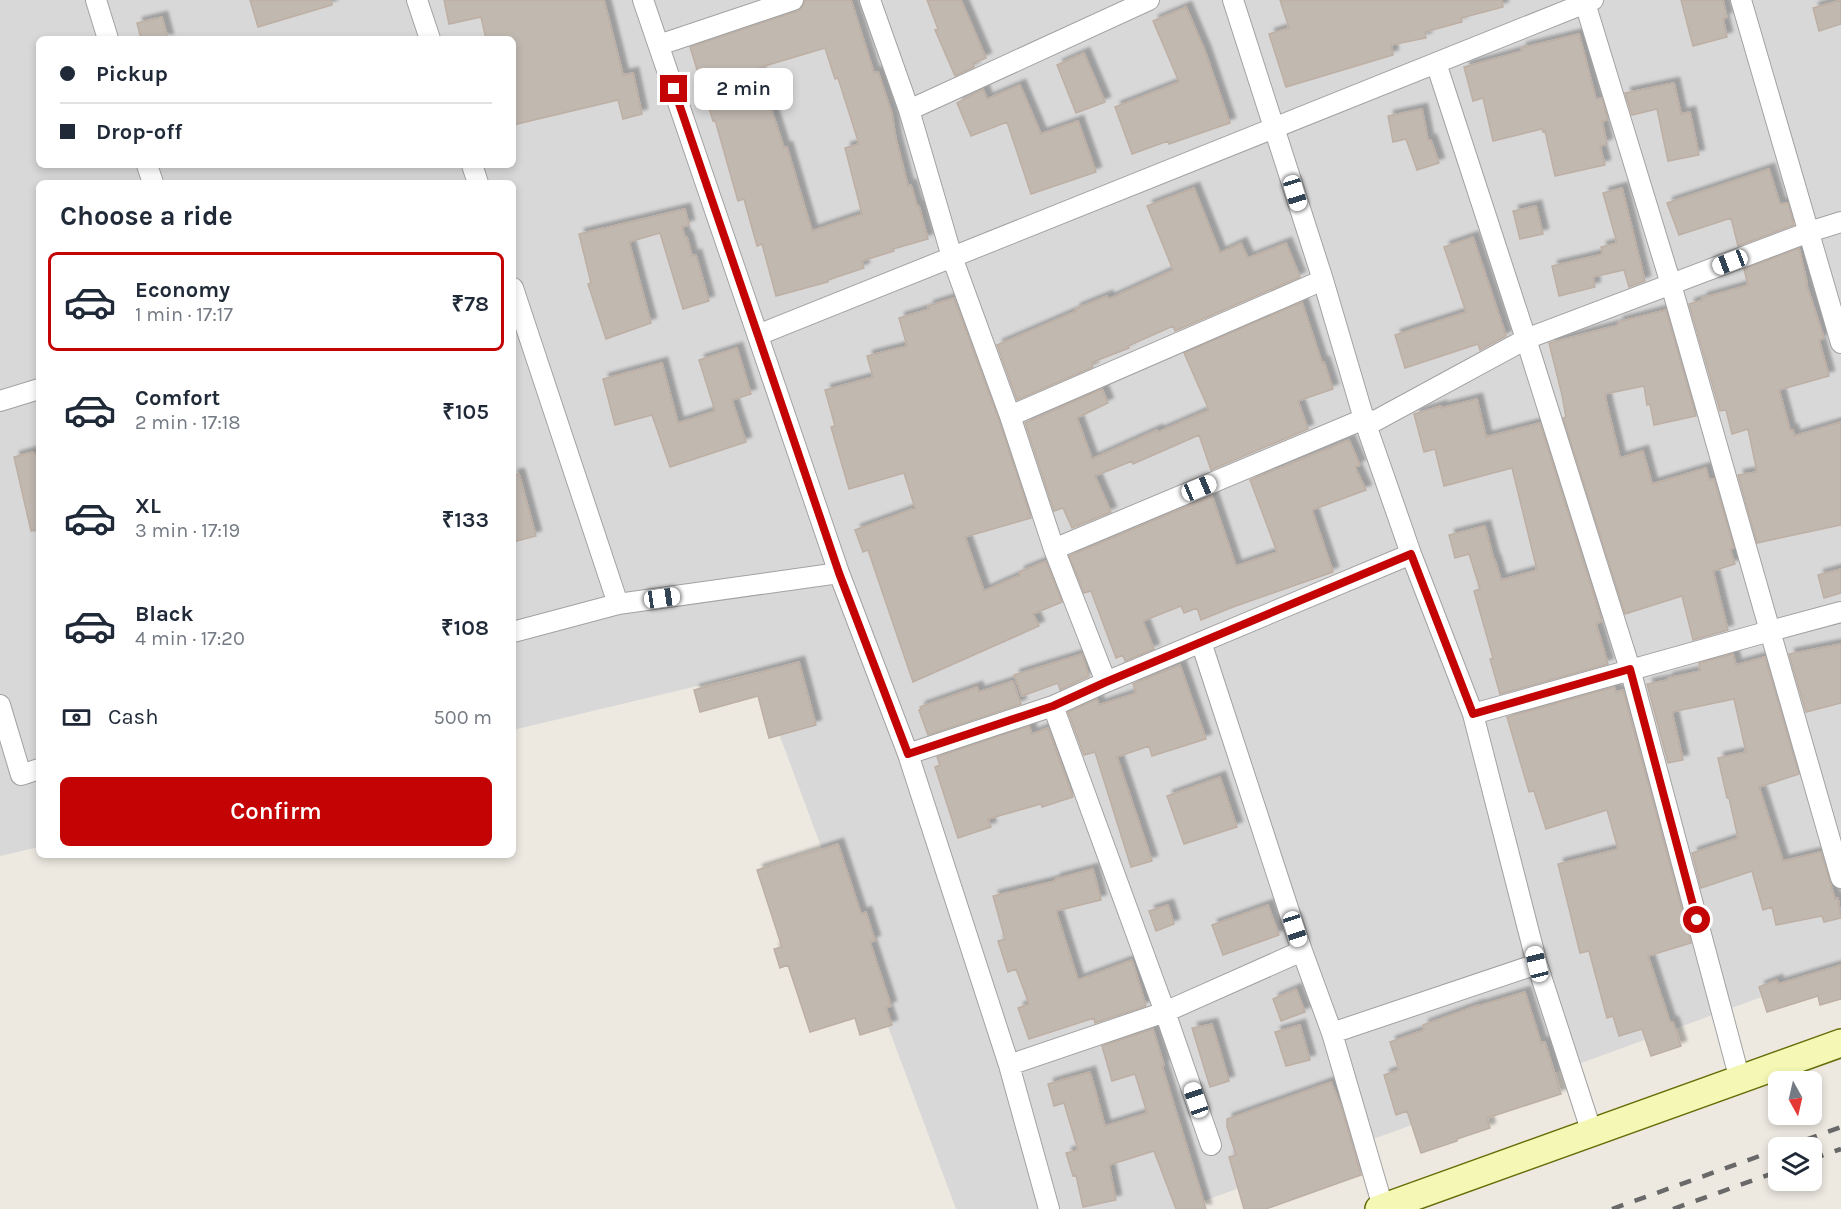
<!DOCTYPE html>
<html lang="en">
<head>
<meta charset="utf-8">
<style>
	body { margin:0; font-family:Karla,sans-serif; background:#f2f2f3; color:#1f2937; height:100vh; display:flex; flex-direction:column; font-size:22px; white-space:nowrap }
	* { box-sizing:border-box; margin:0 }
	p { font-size:20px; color:#747a83 }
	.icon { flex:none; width:33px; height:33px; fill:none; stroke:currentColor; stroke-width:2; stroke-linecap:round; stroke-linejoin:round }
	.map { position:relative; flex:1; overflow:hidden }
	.side { position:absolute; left:36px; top:180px; width:480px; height:678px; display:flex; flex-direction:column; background:#fff; border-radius:9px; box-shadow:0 3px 9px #0003 }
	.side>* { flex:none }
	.hud { position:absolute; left:36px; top:36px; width:480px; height:132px; border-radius:9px; box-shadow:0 3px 9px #0003; display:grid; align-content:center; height:132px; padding:0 24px; background:#fff }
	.needle { width:39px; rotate:172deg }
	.tools { position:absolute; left:1768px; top:1071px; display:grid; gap:12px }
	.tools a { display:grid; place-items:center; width:54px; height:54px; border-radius:9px; background:#fff; box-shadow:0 3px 9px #0003; font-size:30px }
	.end { position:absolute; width:27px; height:27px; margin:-14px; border:8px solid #c30304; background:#fff; box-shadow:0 0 0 3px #fff }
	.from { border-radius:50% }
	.bubble { position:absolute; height:42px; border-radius:9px; background:#fff; box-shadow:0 3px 9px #0003; font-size:20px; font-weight:600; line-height:42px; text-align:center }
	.car { position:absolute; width:18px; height:36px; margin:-18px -9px; border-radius:8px; box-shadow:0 0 4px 2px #0007; background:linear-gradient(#fff 24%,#345 0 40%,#fff 0 76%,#345 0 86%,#fff 0) }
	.hud b { display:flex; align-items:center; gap:21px; height:57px; font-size:22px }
	.hud b+b { border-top:2px solid #e0e1e3 }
	.hud i { width:15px; height:15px; background:#1f2937 }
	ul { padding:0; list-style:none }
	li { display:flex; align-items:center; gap:18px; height:99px; margin:0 12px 9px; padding:0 12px; border:3px solid transparent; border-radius:9px }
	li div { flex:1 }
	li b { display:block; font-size:22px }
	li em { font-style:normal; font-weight:600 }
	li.active { border-color:#c30304 }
	li>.icon { width:54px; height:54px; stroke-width:1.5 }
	h2 { padding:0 24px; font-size:27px; line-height:72px }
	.pay { display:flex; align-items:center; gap:15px; height:66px; padding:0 24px; font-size:22px }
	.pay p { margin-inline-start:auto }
	.action { display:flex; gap:12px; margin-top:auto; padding:12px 24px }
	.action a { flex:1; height:69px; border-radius:9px; background:#c30304; color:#fff; font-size:24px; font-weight:600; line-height:69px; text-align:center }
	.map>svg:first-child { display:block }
</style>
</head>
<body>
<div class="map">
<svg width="1841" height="1209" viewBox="0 0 1841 1209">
	<defs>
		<filter id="shadow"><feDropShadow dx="5.5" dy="-5.5" stdDeviation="1.5" flood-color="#0004"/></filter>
	</defs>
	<rect width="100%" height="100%" fill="#ede9e1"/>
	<path fill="#d9d8d8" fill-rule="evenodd" d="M0,0H1841V968L1182,1209H956L756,672L513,730V183H39V847L0,856ZM39,39H513V165H39Z"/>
	<path fill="#c1b8b0" stroke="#beafa4" stroke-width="1.5" fill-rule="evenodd" filter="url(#shadow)" d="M250,0H331L332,5L258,27Z
		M444,0H604L623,75L633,73L642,114L623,119L618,100L513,125V39H486L481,17L449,24Z
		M805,0H851L874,73L878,72L892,114L896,139L908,186L911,185L917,206H919L928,239L893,249L894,251L862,261L864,268L828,280V282L776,296L762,244L757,246L744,199L738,201L715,120L713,121L690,47L797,11L802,7ZM825,48L835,79L838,78L859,144L845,148L862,214L812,231L787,147L784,148L758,68Z
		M927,0H961L986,58L973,63L974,67L955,76L935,30L938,29Z
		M1280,0H1502L1503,7L1461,18L1462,22L1425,32L1426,38L1391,45L1393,55L1286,87L1269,34L1289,28Z
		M1681,0H1723L1727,17L1723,19L1727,37L1693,46Z
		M1841,0V24L1819,31L1813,8Z
		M1186,7L1205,51L1230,123L1169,144L1168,141L1132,154L1115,107L1179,82L1153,21Z
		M162,17L168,39H141L137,23Z
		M1579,34L1596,99L1602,98L1608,120L1602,121L1607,144L1600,146L1605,165L1555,176L1545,131L1543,132L1542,129L1493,141L1483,98L1473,101L1464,67L1522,51L1521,48Z
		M1084,53L1105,102L1076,113L1057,65Z
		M1674,83L1681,114L1690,112L1699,155L1668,161L1657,109L1632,115L1625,93Z
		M1020,85L1041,134L1078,121L1096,172L1031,194L1007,122L971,136L957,103L983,89L987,99Z
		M1422,109L1428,140H1431L1439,163L1417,170L1406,139L1393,142L1388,116Z
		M1769,169L1780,204L1788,203L1794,225L1738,246L1731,218L1679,235L1667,203Z
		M1194,188L1220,253L1241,243L1248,258L1286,243L1300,277L1175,331L1173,326L1128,346L1129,348L1093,362L1092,363L1093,367L1017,400L997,345L1076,311L1075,309L1107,296L1109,299L1173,270L1147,206Z
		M1622,188L1645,281L1629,287L1624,270L1593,277L1595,287L1559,296L1552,266L1603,254L1601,247L1617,243L1603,193Z
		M1536,206L1543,234L1520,239L1513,211Z
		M685,209L689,225L682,227L685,237H687L692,256L696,255L709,301L683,309L660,233L629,242L651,323L606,339L588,284L591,283L579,234Z
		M1473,237L1506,336L1480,350L1478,344L1405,368L1395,335L1466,312L1444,247Z
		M1799,248L1807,283H1806L1824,338L1819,340L1829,376L1779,390L1790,430H1793L1794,436L1841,422V525L1757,543L1738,475L1757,472L1748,429L1732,434L1726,410L1720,411L1689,304L1703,300L1702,298L1748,285L1744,269Z
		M954,298L999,420L1031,518L965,537L984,591L1020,575L1019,572L1046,561L1062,602L1033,614L1039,626L913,682L868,550L863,552L855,530L915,508L904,473L849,489L831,427L835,426L825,390L873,377L867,356L907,346L899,318L929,309L928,306Z
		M1302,302L1322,363L1324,362L1333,389L1298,401L1308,429L1211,470L1199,435L1133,464L1132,461L1095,476L1111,512L1072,528L1063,508L1054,511L1025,423L1102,389L1108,403L1077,418L1092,459L1157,430L1158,432L1209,410L1184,353Z
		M1666,310L1696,416L1654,425L1650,404L1647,405L1644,386L1605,394L1607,405L1620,458L1643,451L1652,484L1706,468L1709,480L1714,479L1734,548L1730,549L1735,564L1713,571L1728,630L1693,640L1682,596L1625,614L1563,418L1566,417L1562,395L1549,343L1618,325V322Z
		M737,348L751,394L732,400L746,442L670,467L652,415L615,425L603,379L662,363L678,423L715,411L699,360Z
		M1477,399L1486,437L1540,423L1602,621L1596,624L1608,664L1500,694L1490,659L1493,658L1474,591L1480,589L1469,554L1455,558L1449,535L1485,526L1494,560H1495L1501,580L1537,570L1512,468L1444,486L1435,449L1424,452L1414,414L1441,406V408Z
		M1349,440L1360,465L1355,467L1366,490L1312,510L1333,572L1233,607L1201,620L1197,608L1184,613L1181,606L1143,621L1154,649L1125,661L1123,655L1116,658L1091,591L1084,593L1069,556L1212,496L1236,566L1277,552L1250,480Z
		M33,452L34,454L39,453V530L31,531L14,457Z
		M519,474L536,536L513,542V475Z
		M1841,569V593L1824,598L1818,575Z
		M1841,644V703L1806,712L1789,654Z
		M1082,654L1089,676L1060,690L1058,683L1022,696L1014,675Z
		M1733,654L1736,665L1765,657L1799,774L1759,787L1783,861L1821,852L1835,899L1838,898L1841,918L1824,922L1822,916L1776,925L1772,907L1763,910L1752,871L1701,888L1692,853L1738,838L1729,798H1727L1718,758L1746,752L1734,699L1672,712L1683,760L1668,763L1647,684L1668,680V678L1700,671L1699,663Z
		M799,662L816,725L769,738L758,696L700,712L694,690Z
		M1180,665L1206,739L1152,756L1149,746L1117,757L1152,861L1131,867L1095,752L1084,755L1068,712L1097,699L1099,705L1136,693L1133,684Z
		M1013,681L1021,704L928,735L919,710L921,709L920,707L977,687L979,692Z
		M1614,687L1616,692L1623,690L1691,943L1648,956L1670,1022H1673L1681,1046L1651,1056L1642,1029L1619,1036L1613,1016L1607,1018L1589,951L1580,953L1558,864L1618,849L1607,810L1546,829L1534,791L1529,792L1507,717Z
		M1029,726L1032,734L1048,728L1073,797L1042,807L1041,804L988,819L991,827L958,838L935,767L940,765L937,757Z
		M1220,777L1237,827L1184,844L1167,796Z
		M838,844L861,914L866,912L875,941L870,942L891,1006L886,1008L892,1025L860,1035L855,1018L810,1032L788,965L780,968L774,949L782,947L757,870Z
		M1093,869L1101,900L1056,911L1078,980L1132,960L1146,1006L1095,1023L1094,1018L1029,1039L1018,1008L1029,1004L1016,969L1008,972L998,941L1005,939L993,896L1055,881V879Z
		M1168,905L1174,924L1156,931L1149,911Z
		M1268,905L1279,935L1223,955L1212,925Z
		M1841,965V999L1820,1005L1818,996L1767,1012L1759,987L1777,980L1778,984Z
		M1296,989L1305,1012L1281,1021L1273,999Z
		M1525,992L1541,1043L1545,1042L1561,1094L1487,1118L1490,1128L1457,1139V1141L1421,1153L1407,1111L1396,1115L1384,1075L1399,1070L1390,1042L1424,1030L1423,1025L1478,1005V1006Z
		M1212,1024L1229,1081L1210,1087L1192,1028Z
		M1300,1025L1310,1060L1286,1066L1275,1032Z
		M1153,1029L1164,1065L1162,1066L1206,1209H1176L1154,1151L1109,1165L1116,1200L1083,1207L1076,1175L1073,1176L1066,1153L1078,1150L1064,1103L1054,1106L1048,1084L1090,1072L1105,1126L1147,1113L1135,1074L1112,1081L1102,1046Z
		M1331,1082L1341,1106L1361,1175L1266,1209H1244L1229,1157L1236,1155L1227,1127V1119Z"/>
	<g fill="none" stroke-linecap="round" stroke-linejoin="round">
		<defs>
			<path id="street" d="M96,0L108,39
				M417,0L430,39
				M643,0L839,573L908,754L1009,1065L1049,1209
				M870,0L909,110
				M1233,0L1323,280L1364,419L1411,554L1473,714L1537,964L1592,1133
				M1741,0L1841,343
				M659,45L793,0
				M1436,63L1526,339L1630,669L1740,1080
				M147,165L153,183
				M472,165L478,183
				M513,288L618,604
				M758,335L1593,0
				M0,401L39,389
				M1010,416L1323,280
				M1054,549L1364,419L1375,421L1526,339L1809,232L1841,222
				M1841,612L1770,631L1841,878
				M513,632L618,604L839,573
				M1201,642L1302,951L1332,1033L1383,1207
				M1106,682L1054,549L1010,416L952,257L909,110L1149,0
				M0,705L21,775L39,769
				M1053,706L1165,1012L1211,1145
				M1473,714L1770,631L1670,281L1585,3
				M908,754L1053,706L1106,682L1411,554
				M1332,1033L1537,964
				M1009,1065L1165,1012L1302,951"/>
			<path id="secondary" d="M1379,1209L1841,1043"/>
		</defs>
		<use href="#street" stroke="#a2a2a2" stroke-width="22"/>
		<use href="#secondary" stroke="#646e06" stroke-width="30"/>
		<use href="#street" stroke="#fff" stroke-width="20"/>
		<use href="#secondary" stroke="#f5f8b4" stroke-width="27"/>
		<path stroke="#696969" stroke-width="4.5" stroke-dasharray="12 12" stroke-linecap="butt" d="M1783,1148L1841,1127
			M1812,1159L1841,1149
			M1612,1209L1779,1149
			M1673,1209L1779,1171"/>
	</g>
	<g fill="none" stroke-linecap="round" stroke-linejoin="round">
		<path stroke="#c30304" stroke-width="8" d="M674,89L839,573L908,754L1053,706L1106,682L1411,554L1473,714L1630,669L1697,920"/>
	</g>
</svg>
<div class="tools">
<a><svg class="needle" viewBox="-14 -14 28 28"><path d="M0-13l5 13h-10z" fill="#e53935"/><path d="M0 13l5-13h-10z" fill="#747a83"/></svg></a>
<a><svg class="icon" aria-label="layers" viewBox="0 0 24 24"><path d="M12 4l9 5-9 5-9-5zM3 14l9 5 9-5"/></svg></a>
</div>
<i class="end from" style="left:1697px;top:920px"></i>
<i class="end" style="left:674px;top:89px"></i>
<div class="bubble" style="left:694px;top:68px;width:99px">2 min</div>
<i class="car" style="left:1295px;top:193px;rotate:163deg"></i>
<i class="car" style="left:1730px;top:262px;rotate:249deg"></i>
<i class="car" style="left:1199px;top:488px;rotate:67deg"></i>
<i class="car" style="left:662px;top:598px;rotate:82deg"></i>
<i class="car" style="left:1295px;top:929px;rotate:162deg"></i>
<i class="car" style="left:1537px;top:964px;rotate:346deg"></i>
<i class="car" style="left:1196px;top:1100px;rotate:341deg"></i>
<div class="hud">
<b><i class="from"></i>Pickup</b>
<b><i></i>Drop-off</b>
</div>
<section class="side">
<h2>Choose a ride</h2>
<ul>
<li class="active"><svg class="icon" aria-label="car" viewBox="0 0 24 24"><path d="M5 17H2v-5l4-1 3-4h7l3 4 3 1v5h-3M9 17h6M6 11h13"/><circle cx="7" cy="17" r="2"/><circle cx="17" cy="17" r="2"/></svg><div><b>Economy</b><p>1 min · 17:17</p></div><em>₹78</em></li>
<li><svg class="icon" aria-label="car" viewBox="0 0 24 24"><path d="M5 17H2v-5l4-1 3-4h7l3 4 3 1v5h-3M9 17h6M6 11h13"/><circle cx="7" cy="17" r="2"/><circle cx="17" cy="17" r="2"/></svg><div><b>Comfort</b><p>2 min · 17:18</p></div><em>₹105</em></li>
<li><svg class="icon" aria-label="car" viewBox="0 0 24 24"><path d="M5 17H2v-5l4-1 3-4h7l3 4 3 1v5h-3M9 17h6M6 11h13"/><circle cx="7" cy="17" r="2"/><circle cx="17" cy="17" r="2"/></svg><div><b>XL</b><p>3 min · 17:19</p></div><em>₹133</em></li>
<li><svg class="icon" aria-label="car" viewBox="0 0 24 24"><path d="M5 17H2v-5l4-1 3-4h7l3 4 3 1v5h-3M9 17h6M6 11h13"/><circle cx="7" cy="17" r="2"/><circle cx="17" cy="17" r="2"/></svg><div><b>Black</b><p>4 min · 17:20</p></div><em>₹108</em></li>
</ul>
<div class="pay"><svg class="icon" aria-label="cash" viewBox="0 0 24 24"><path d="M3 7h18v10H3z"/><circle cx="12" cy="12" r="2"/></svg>Cash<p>500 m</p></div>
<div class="action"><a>Confirm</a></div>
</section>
</div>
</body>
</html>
